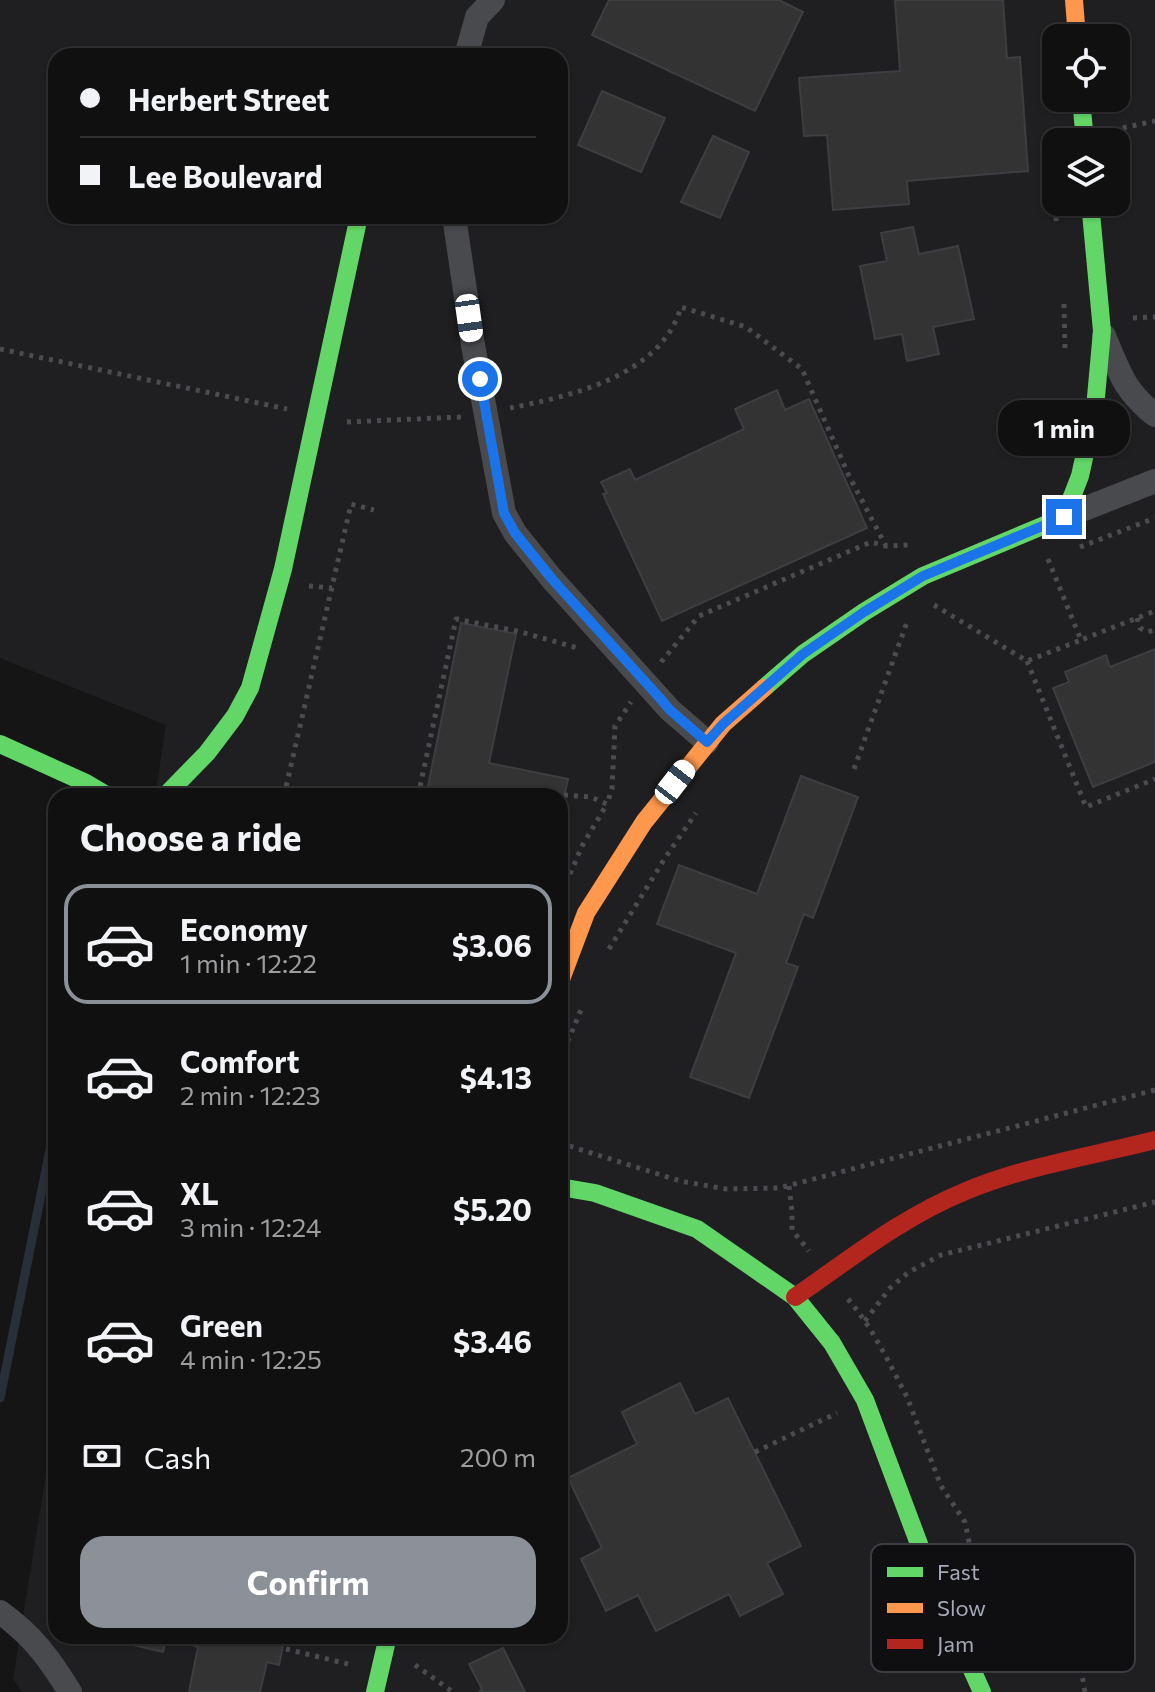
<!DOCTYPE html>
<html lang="en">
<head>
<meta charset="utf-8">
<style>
	body { margin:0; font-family:Commissioner,sans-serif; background:#1e1e1e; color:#f1f3f6; height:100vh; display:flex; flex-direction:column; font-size:30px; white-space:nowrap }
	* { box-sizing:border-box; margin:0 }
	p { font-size:26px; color:#9c9d9f }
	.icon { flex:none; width:44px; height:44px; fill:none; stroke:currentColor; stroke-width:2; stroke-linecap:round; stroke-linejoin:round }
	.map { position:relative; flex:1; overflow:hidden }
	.drawer { position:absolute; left:48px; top:788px; width:520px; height:856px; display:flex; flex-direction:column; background:#101010; border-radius:24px; box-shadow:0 2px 6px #0004,0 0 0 2px #303030 }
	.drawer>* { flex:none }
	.hud { position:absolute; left:48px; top:48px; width:520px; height:176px; border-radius:24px; box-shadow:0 2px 6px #0004,0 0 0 2px #303030; display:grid; align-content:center; height:176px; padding:0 32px; background:#101010 }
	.buttons { position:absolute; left:1042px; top:24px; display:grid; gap:16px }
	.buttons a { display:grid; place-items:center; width:88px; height:88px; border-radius:16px; background:#101010; box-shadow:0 2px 6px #0004,0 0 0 2px #303030; font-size:40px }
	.end { position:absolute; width:36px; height:36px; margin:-18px; border:10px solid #1a73e8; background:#fff; box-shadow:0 0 0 4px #fff }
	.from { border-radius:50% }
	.bubble { position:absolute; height:56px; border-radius:24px; background:#101010; box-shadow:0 2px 6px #0004,0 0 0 2px #303030; font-size:26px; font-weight:700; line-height:56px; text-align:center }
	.car { position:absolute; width:24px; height:48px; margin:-24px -12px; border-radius:10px; box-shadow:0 0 6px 2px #0007; background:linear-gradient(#fff 24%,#345 0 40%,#fff 0 76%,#345 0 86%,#fff 0) }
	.hud b { display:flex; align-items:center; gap:28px; height:76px; font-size:30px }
	.hud b+b { border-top:2px solid #303030 }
	.hud i { width:20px; height:20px; background:#f1f3f6 }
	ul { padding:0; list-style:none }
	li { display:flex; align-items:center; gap:24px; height:120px; margin:0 16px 12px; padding:0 16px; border:4px solid transparent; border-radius:24px }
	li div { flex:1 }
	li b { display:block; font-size:30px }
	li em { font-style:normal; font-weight:700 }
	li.on { border-color:#8c9099 }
	li>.icon { width:72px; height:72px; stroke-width:1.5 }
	h2 { padding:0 32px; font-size:36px; line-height:96px }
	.pay { display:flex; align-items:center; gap:20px; height:88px; padding:0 32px; font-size:30px }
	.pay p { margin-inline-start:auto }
	.cta { display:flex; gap:16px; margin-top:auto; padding:16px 32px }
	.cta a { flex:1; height:92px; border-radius:24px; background:#8c9099; color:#fff; font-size:32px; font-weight:700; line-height:92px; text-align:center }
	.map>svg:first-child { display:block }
</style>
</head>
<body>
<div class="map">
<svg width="1155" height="1692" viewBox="0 0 1155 1692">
	<rect width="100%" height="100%" fill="#151515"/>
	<path fill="#1f1f21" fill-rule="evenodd" d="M0,0H1155V1692H22L13,1679L56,1412V1636H560V796H155L166,725L0,658ZM1056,38H1116V98H1056ZM56,56H560V216H56ZM1056,142H1116V202H1056Z"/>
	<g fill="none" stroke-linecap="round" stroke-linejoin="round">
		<path stroke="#272f38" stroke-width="9" d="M0,1398L50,1150"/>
	</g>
	<path fill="#333334" stroke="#3d3e41" stroke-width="2" d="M609,0H779L803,12L755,111L592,35Z
		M895,0H1003L1007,58L1020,57L1028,171L907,181L909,204L833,210L827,135L804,136L799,78L900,71Z
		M602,91L665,118L641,172L578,145Z
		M713,136L749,152L720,218L681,202Z
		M913,227L919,254L958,246L974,319L933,327L939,354L907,361L902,334L875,339L860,266L887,261L881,233Z
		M777,390L785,410L809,399L867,528L662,621L603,494L607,493L601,482L630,469L635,480L744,429L735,409Z
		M461,623L516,634L489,763L568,779L560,815V796H426Z
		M1155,649V762L1093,787L1053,688L1069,682L1065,672L1106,655L1110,667Z
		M801,776L858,797L813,918L804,914L786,963L798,967L749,1098L690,1077L736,953L657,924L679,865L757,894Z
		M680,1383L695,1414L728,1398L801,1546L767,1563L783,1594L740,1616L729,1594L656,1631L638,1595L606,1611L581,1559L602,1548L568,1478L637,1444L622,1412Z
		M117,1636H285L279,1665L267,1662L260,1692H189L198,1647L167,1636L163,1652L116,1641Z
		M503,1648L525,1692H479L482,1689L469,1664Z"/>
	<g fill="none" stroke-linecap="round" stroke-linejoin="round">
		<path stroke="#4b4b50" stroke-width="5" stroke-dasharray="4 6" stroke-linecap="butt" d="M1113,130L1155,121
			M1055,143L1046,148L1057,226
			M1064,304L1065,350
			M1133,318L1155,317
			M0,349L287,409
			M510,408C571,396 661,376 681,307L746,327L802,369L849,476L886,546
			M347,422L461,417
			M1080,547L1155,518
			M1048,559L1081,640L1155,611
			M309,586L332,588
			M934,605L1027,661L1081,640
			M1137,618L1140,628L1147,632L1155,630
			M1027,661L1086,807L1155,779
			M661,662L699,616L871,542L886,546L909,545
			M854,769L907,622
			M564,795L591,797L607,804L612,789L615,726L631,702
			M284,796L351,504L374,510
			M418,796L456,619L517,631L578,648
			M570,874L582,846L607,804
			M609,949L665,858L696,813
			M560,1060L583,1005
			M560,1143L680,1181L726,1189L779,1188L1155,1090
			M789,1186L792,1211V1230L809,1251
			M848,1299C873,1328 889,1363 907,1397L941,1486L965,1522L978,1587L987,1601L1060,1627L1080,1663L1085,1692
			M865,1321L890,1288L909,1272L941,1255L1155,1202
			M755,1452L837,1413
			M1051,1624L1052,1597
			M286,1649L348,1664
			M415,1665L453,1692"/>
		<path stroke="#494a4e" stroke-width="24" d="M466,56L477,17L493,0
			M454,216L473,345L504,513L515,533L552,579L670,710L707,742
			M1104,336C1119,371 1124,391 1155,415
			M1064,517L1155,481
			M0,1612C33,1636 49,1658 70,1692"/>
		<path stroke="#63d668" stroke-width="18" d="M1081,98L1085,142
			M764,688L803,654L864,612L923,576L1064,517L1080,476L1095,408L1102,331L1090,202
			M0,744L86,783L108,796
			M165,796L207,753L235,716L250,688L283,569L359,216
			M560,1187L595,1193L697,1229L795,1297L832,1343L865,1400L937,1592L982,1692
			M375,1692L388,1636"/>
		<path stroke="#ff974d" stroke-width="18" d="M1074,0L1077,38
			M560,982L586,913L644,822L723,724L764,688"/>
		<path stroke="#b3261e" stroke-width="18" d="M795,1297C850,1259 904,1216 966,1191C1026,1166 1092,1156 1155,1140"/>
	</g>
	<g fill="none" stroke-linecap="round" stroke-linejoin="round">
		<path stroke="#1a73e8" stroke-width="10" d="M480,379L504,513L515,533L552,579L658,696L670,710L707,742L723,724L803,654L864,612L923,576L1064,517"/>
	</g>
	<rect x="871" y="1544" width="264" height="128" rx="12" fill="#0f0f11" stroke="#3c3d43" stroke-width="2"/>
	<rect x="887" y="1567" width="36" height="10" fill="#63d668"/>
	<rect x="887" y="1603" width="36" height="10" fill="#ff974d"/>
	<rect x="887" y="1639" width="36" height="10" fill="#b3261e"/>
	<g font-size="22" fill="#a5a9b7">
		<text x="937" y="1580">Fast</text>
		<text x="937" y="1616">Slow</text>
		<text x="937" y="1652">Jam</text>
	</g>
</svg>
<div class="buttons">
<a><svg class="icon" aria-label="locate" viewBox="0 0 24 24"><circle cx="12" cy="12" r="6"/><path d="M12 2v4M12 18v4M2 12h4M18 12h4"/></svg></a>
<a><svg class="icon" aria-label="layers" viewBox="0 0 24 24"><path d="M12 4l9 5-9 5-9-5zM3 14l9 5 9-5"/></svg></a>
</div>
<i class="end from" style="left:480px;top:379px"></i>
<i class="end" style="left:1064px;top:517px"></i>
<div class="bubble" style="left:998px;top:400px;width:132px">1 min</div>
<i class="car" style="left:469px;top:318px;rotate:172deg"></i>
<i class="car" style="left:675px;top:782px;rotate:38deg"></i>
<div class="hud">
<b><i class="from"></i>Herbert Street</b>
<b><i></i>Lee Boulevard</b>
</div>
<section class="drawer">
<h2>Choose a ride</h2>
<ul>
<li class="on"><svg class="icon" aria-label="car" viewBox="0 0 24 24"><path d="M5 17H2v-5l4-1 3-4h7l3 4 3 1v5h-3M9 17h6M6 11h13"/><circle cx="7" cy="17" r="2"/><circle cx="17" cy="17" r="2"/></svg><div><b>Economy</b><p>1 min · 12:22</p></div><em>$3.06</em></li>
<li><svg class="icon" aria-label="car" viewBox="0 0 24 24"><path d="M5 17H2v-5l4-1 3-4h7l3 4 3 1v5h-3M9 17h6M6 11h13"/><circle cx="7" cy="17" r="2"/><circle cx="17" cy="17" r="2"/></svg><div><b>Comfort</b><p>2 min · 12:23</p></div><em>$4.13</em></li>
<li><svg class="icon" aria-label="car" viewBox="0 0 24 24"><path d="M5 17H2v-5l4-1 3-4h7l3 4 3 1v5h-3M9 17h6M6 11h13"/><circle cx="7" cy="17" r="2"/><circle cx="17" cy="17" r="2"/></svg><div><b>XL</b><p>3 min · 12:24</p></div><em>$5.20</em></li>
<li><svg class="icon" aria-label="car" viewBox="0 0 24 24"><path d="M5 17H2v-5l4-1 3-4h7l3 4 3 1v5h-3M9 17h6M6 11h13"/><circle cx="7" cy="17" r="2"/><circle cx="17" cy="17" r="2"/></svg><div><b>Green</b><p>4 min · 12:25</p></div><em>$3.46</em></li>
</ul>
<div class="pay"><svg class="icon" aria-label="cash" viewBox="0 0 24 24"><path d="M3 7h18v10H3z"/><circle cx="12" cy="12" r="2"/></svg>Cash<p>200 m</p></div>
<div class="cta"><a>Confirm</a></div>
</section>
</div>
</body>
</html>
